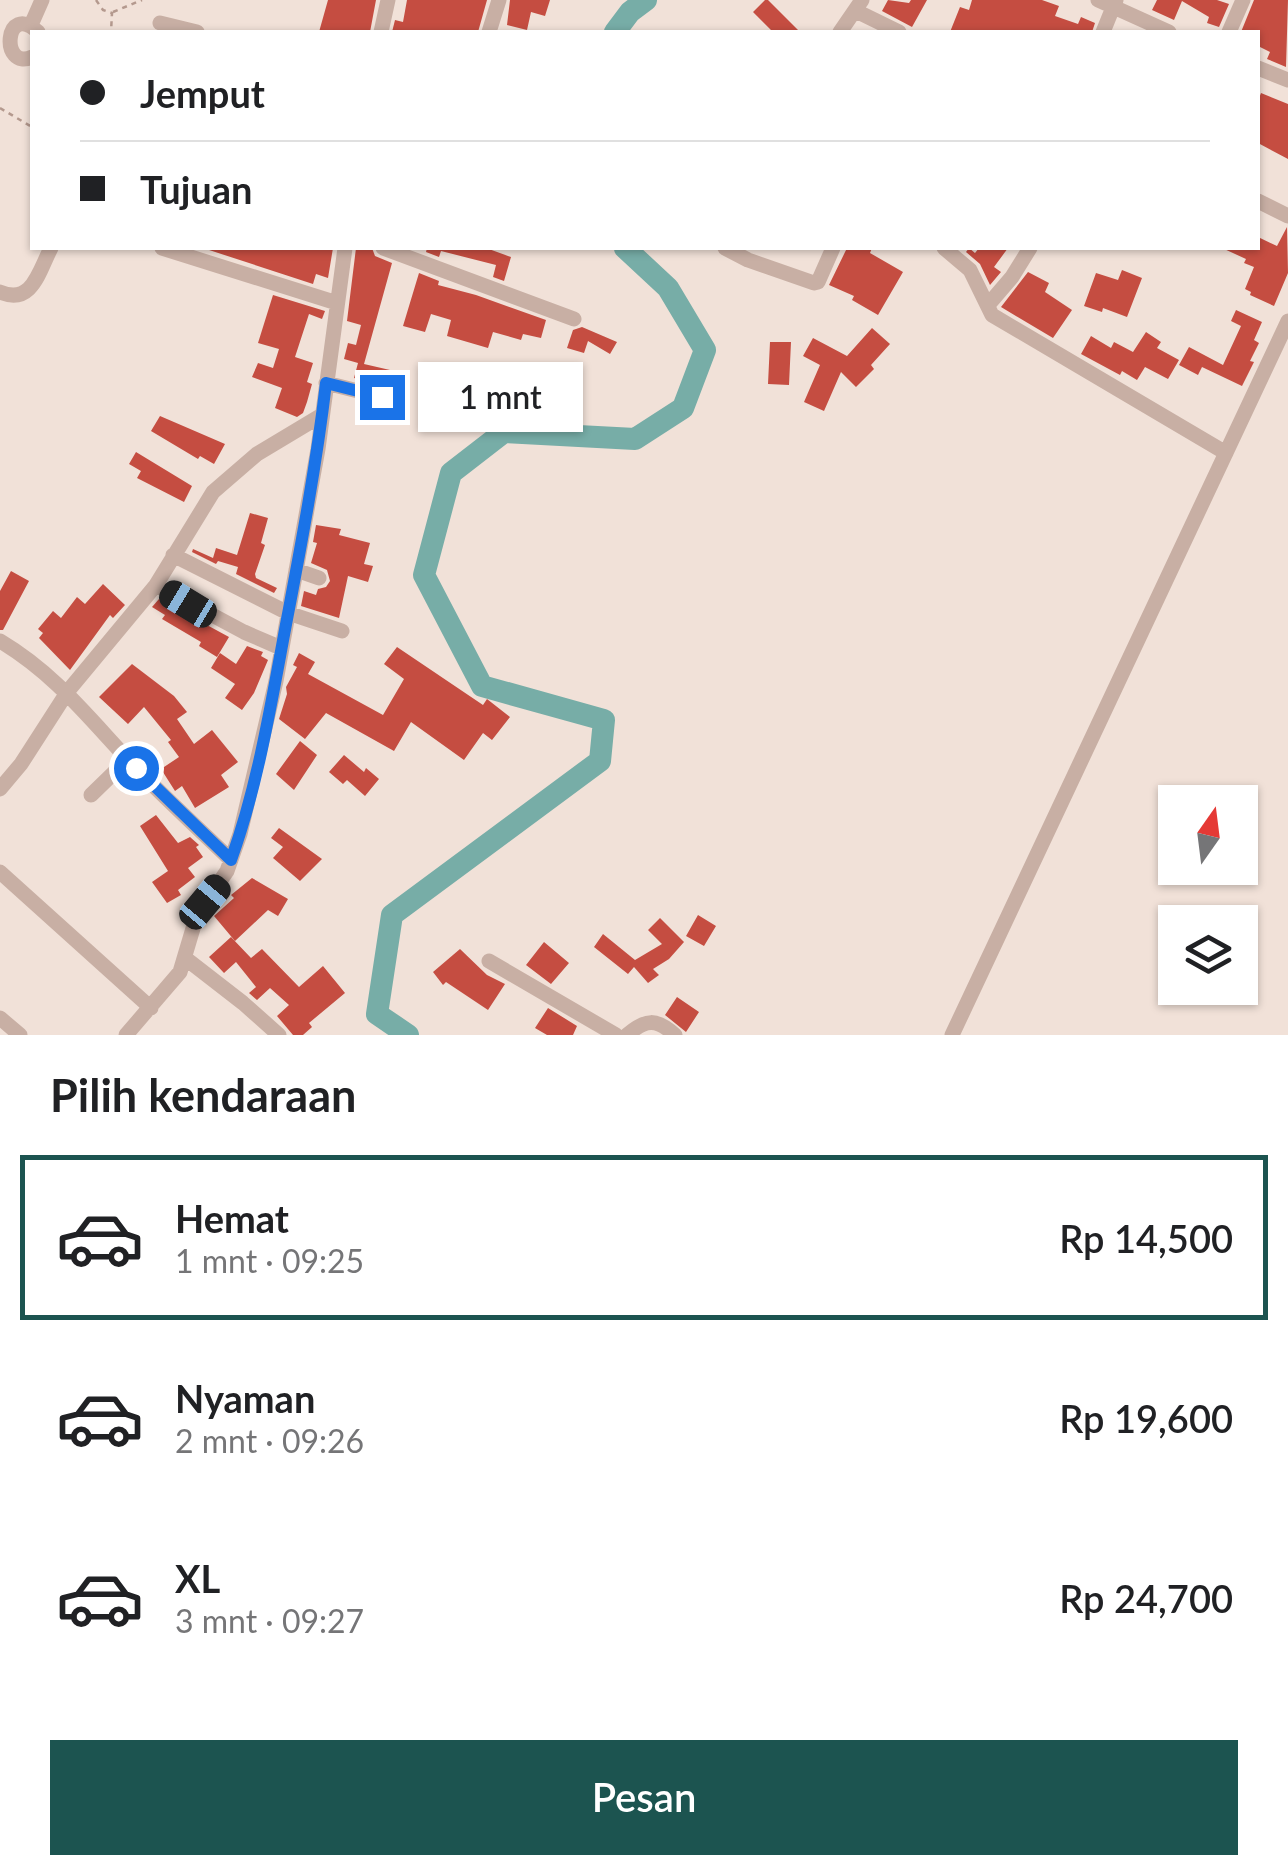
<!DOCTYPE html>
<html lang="id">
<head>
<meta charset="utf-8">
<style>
	body { margin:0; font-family:Lato,sans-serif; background:#f6f6f6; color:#202124; height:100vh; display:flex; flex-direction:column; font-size:38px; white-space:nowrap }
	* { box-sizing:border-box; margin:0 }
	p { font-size:32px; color:#757577 }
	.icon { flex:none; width:55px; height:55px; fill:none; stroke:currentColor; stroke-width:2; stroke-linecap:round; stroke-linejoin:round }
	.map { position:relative; height:1035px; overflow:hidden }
	.details { display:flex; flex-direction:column; background:#fff; flex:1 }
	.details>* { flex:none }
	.top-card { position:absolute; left:30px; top:30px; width:1230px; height:220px; border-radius:0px; box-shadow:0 2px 8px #0004; display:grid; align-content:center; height:220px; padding:0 50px; background:#fff }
	.needle { width:65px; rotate:14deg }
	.tools { position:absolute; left:1158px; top:785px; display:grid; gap:20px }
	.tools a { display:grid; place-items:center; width:100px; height:100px; border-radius:0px; background:#fff; box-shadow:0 2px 8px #0004; font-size:50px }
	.end { position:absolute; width:45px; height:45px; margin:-22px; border:12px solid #1a73e8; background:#fff; box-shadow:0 0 0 5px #fff }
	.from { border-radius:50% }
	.bubble { position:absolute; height:70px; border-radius:0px; background:#fff; box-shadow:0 2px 8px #0004; font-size:32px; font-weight:600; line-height:70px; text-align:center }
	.car { position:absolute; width:30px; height:60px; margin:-30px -15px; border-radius:12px; box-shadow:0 0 8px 2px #0007; background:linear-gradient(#222 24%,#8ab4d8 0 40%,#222 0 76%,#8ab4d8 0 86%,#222 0) }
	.top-card b { display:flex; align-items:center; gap:35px; height:95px; font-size:38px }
	.top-card b+b { border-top:2px solid #e0e0e0 }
	.top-card i { width:25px; height:25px; background:#202124 }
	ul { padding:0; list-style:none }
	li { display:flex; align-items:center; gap:30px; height:165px; margin:0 20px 15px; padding:0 30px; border:5px solid transparent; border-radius:0px }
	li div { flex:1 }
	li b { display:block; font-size:38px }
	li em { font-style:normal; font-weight:600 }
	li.active { border-color:#1c5450 }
	li>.icon { width:90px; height:90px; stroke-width:1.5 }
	h2 { padding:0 50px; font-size:45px; line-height:120px }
	.button { display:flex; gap:20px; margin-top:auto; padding:20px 50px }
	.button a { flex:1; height:115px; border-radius:0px; background:#1c5450; color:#fff; font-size:40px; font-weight:600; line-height:115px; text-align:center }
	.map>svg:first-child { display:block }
</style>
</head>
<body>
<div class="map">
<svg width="1288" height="1035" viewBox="0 0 1288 1035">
	<rect width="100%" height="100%" fill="#f1e1d8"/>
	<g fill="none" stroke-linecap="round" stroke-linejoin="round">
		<path stroke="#77ada7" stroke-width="22" d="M615,32L630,12L646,0
			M408,1035L377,1014L392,915L600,761L604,720L482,686L424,575L451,473L504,432L635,439L683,408L705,350L668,288L625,248"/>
	</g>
	<path fill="#c54d41" d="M328,0H376L370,32H319Z
		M407,0H487L478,32H392L395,20L403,22Z
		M510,0H550L545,16L531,12L527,30L507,25Z
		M765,0H768L800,32H773L753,12Z
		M888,0L909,3L911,0H927L912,27L882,11Z
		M972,0H1042L1059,6L1055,16L1078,24L1081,17L1095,23L1092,32H950L960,7L969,10Z
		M1157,0H1217L1229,4L1219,27L1207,23L1209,17L1182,1L1174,20L1152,10Z
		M1254,0H1288L1286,67L1267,59L1270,52L1258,46V32H1241Z
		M1261,93L1288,104V159L1258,143V101Z
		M1287,227L1288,273L1274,306L1250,295L1251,292L1245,289L1254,267L1244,263L1246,259L1222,248H1258V237L1277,246Z
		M203,248H333L328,278L316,274L313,284Z
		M356,248H372L375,256L392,263L364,364L390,370L386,386L354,378L358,363L344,359L348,343L356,345L361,325L347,321Z
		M427,248H486L511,257L504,281L493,277L496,265L441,251L439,257L426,252Z
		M847,248H872L870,253L903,272L878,315L852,300L854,296L829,285Z
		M969,248L975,253L979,248H1008L994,267L1001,272L990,285L980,264L966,252Z
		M1122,270L1142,278L1127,317L1103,308L1102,312L1084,306L1096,273L1118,280Z
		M1028,272L1049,283L1045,292L1072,310L1053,338L1001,307Z
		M419,273L439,281L438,285L476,295L546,320L541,338L523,334L521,340L493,332L488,348L447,336L451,320L431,314L425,332L403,326Z
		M273,295L325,311L322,319L309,314L295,357L313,363L307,382L312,384L307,402L303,413L297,417L275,408L282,388L252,377L258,363L273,368L279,349L258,343Z
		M1236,310L1262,322L1254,340L1259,343L1250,361L1254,362L1242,386L1202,367L1198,375L1179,365L1189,347L1223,365L1241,326L1231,321Z
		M582,327L617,342L610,354L588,341L584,353L567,348L573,330Z
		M872,328L890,344L871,365L874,369L856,387L841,372L824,411L804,402L820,365L803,356L813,338L847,356Z
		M1146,332L1161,342L1157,348L1179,360L1168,379L1145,367L1137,380L1122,371L1120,375L1081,354L1091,336L1111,348L1114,342L1133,352Z
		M770,342H791L789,385L768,384Z
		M160,416L225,444L214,464L200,456L198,459L151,431Z
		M136,452L192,486L184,502L137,478L141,471L129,464Z
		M250,513L268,518L261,543L265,545L255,574L256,578L277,588L274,593L236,574L238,567L218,561L216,564L192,552L193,549L213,558L216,548L237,555Z
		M316,525L341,529L339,535L370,543L364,564L373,566L368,582L348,576L339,618L301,606L304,591L316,595L318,589L326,587L330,581L327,570L311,563L317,543L313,542Z
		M11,571L29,581L3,630H0V591Z
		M103,584L125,605L113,618L110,615L70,670L39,638L43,633L38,629L53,611L61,618L77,597L85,604Z
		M159,599L229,637L217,657L199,646L201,642L162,619L165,615L152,607Z
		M247,646L263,652L261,656L268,660L254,693L242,710L225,698L235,684L211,668L220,653L236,664Z
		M397,647L483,705L487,699L510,717L492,740L483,733L464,760L411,722L394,751L326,713L305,739L279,719L287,694L286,687L297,667L293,665L299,653L315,662L308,674L383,715L404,679L384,664Z
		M132,664L174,696L187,712L177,719L194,744L212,730L238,762L221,775L229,787L195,808L182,786L175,791L161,769L179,757L168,742L171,740L144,707L128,724L99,697Z
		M300,741L317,755L294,790L276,774Z
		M344,755L364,772L366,768L379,779L365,796L347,780L343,784L329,772Z
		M156,815L178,843L190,837L199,845L196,847L203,857L188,868L195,877L178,890L181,895L167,903L152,882L168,871L140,826Z
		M279,828L322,859L300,881L273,858L283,847L271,838Z
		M252,878L288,899L278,916L268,910L235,941L214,916L234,898L231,895Z
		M698,915L716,926L704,946L686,936Z
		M660,918L684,942L669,959L653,969L659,975L648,983L634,967L628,974L594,947L603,934L635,960L662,944L648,930Z
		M231,937L251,958L262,949L299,987L323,966L345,993L309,1023L312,1027L303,1035H293L277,1016L289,1005L270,988L257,1000L249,993L256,987L236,962L224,973L209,957Z
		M544,942L569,963L551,984L526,965Z
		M460,949L487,975L505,984L488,1010L446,982L443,985L433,972Z
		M677,997L699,1012L686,1032L665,1015Z
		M548,1008L577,1026L573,1035H547L535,1028Z"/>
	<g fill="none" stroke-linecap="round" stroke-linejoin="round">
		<path stroke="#b4998e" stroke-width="2.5" stroke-dasharray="5 5" stroke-linecap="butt" d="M96,0L103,10L112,13L111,32
			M113,12L142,0
			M0,108L32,127"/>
		<path stroke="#c8afa4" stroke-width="15" d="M1098,0L1169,32
			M856,11L899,32
			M160,23L197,32
			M31,25L42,0
			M381,32L388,0
			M489,32L499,0
			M840,32L862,0
			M1103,32L1116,0
			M1229,32L1243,0
			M32,57C0,72 4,0 38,32
			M1258,68L1288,80
			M1258,201L1288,216
			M162,248L337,303
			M383,248L574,319
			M725,248L748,260L814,283L818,282L833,248
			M944,248L970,270L992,315L1226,453
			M0,292C32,306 39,271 51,248
			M988,305L1012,277L1030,248
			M326,383L382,397
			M173,555L288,613L342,631
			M296,570L319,578
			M156,585L244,632L281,648
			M0,641C57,675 91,721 136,768C167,800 200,830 231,860
			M0,789L21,764L68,691L156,585L213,492L257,454L322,415
			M91,795L128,759
			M0,872L151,1008
			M185,958L243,1003L279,1035
			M489,961L616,1035
			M0,1018L20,1035
			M126,1035L180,972L197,915L227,871L240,834L276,681L318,449L345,248
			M627,1035C646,1019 656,1018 675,1035
			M952,1035L1288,321"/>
	</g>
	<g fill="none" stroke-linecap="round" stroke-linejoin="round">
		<path stroke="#1a73e8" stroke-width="12" d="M136,768L231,860C257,788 270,710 284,635C300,551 316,468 326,383L382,397"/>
	</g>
</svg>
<div class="tools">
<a><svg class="needle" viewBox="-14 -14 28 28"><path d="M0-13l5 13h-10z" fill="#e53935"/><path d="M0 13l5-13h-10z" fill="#757577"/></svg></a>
<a><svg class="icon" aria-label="layers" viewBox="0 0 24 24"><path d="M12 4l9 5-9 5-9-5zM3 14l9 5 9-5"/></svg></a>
</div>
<i class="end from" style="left:136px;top:768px"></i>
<i class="end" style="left:382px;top:397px"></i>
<div class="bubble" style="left:418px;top:362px;width:165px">1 mnt</div>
<i class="car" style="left:188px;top:604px;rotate:301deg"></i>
<i class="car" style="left:205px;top:902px;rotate:40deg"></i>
<div class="top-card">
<b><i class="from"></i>Jemput</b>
<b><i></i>Tujuan</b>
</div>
</div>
<section class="details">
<h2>Pilih kendaraan</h2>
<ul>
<li class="active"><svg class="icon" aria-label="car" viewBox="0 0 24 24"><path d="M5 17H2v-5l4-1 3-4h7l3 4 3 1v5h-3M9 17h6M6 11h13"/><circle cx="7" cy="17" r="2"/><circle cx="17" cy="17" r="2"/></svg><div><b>Hemat</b><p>1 mnt · 09:25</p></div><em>Rp 14,500</em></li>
<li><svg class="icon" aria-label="car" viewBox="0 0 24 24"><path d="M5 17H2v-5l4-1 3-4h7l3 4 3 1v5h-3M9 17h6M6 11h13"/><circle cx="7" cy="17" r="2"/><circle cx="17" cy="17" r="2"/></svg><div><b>Nyaman</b><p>2 mnt · 09:26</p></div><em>Rp 19,600</em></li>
<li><svg class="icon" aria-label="car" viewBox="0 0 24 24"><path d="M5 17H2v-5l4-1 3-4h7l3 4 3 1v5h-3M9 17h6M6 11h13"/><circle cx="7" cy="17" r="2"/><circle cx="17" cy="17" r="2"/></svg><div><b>XL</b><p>3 mnt · 09:27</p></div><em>Rp 24,700</em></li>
</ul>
<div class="button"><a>Pesan</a></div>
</section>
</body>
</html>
